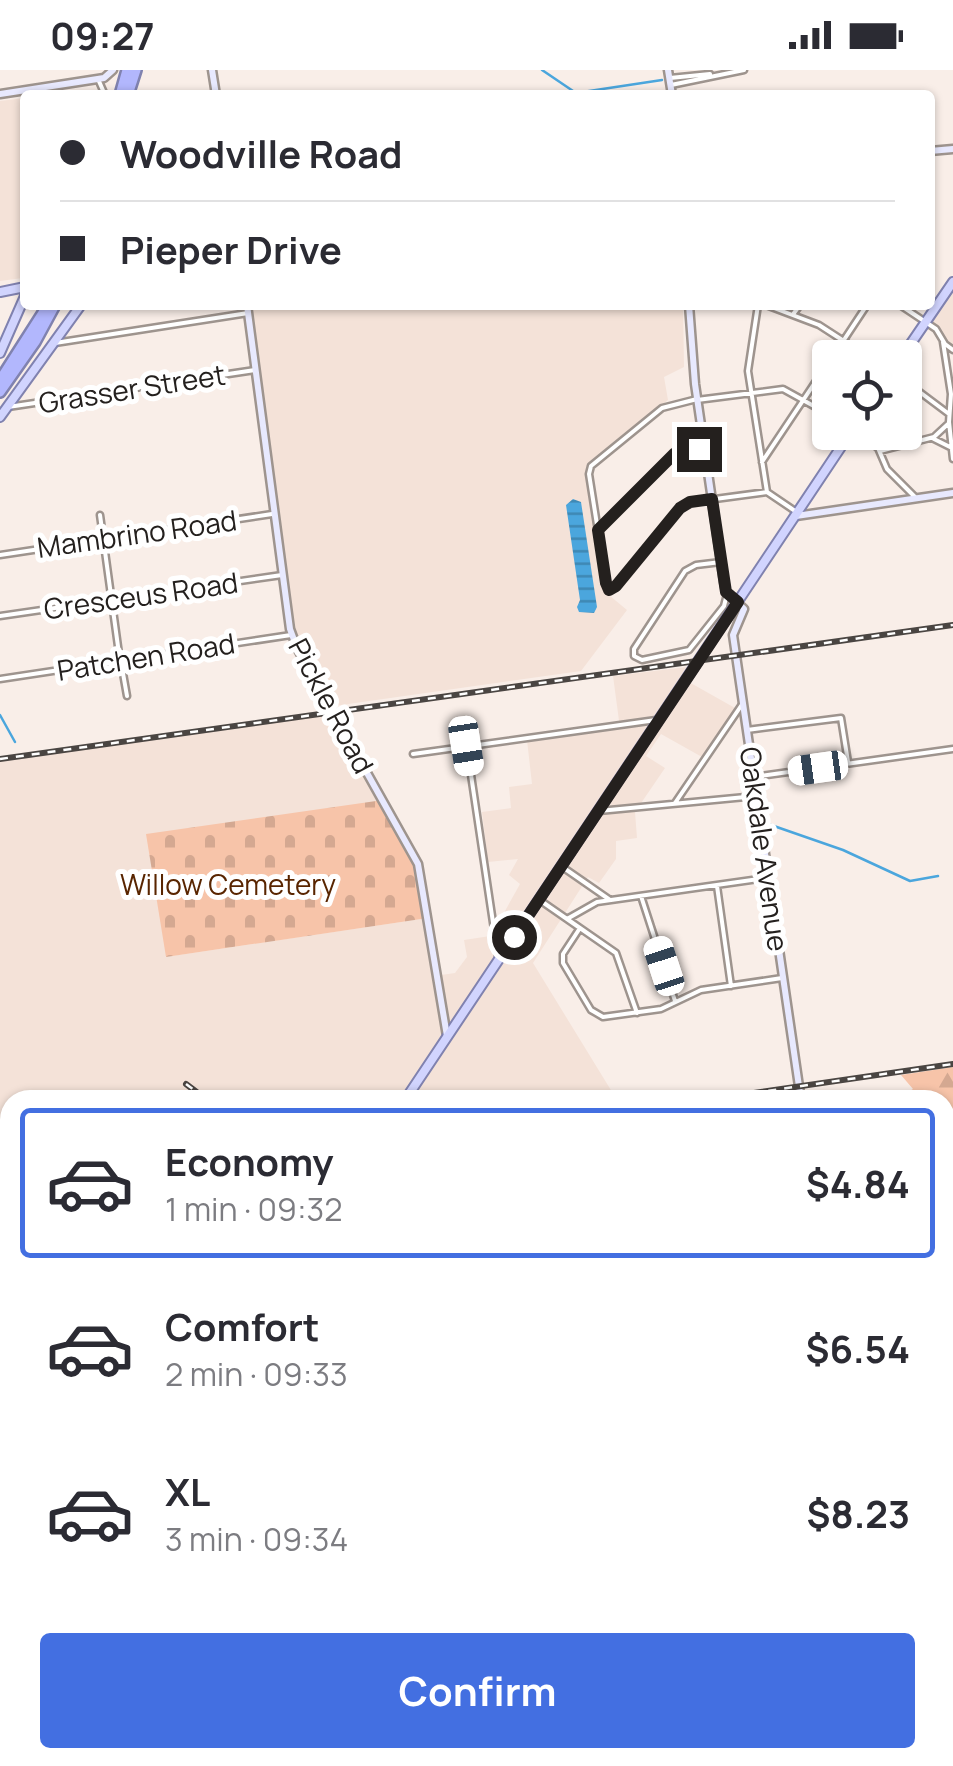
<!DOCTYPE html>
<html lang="en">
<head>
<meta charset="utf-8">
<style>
	body { margin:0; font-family:Manrope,sans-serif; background:#f7f7f7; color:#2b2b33; height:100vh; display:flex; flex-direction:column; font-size:38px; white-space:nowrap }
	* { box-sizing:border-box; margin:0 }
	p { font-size:32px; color:#7c7c81 }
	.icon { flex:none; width:55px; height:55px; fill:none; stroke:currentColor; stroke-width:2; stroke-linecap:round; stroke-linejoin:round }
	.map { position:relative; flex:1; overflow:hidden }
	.details { position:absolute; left:0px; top:1020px; width:955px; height:678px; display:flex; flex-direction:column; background:#fff; border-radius:30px 30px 0 0; box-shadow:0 2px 8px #0004 }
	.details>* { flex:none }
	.guide { position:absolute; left:20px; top:20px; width:915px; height:220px; border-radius:10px; box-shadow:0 2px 8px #0004; display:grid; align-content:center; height:220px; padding:0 40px; background:#fff }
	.controls { position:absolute; left:812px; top:270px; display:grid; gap:20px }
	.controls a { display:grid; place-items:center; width:110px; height:110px; border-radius:10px; background:#fff; box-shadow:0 2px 8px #0004; font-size:50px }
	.end { position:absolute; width:45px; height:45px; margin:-22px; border:12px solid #24201e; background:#fff; box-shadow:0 0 0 5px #fff }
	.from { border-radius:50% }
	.car { position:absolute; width:30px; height:60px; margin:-30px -15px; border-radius:12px; box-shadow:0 0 8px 2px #0007; background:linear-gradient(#fff 24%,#345 0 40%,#fff 0 76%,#345 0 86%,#fff 0) }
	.guide b { display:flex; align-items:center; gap:35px; height:95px; font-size:38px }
	.guide b+b { border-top:2px solid #e1e1e2 }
	.guide i { width:25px; height:25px; background:#2b2b33 }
	ul { padding:18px 0 0; list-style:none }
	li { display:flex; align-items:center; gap:30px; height:150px; margin:0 20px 15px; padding:0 20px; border:5px solid transparent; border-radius:10px }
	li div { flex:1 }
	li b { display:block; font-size:38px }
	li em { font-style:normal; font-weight:700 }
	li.on { border-color:#436fe1 }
	li>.icon { width:90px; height:90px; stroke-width:1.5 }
	.cta { display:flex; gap:20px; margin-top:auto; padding:20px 40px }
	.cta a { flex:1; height:115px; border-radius:10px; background:#436fe1; color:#fff; font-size:40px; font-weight:700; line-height:115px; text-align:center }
	.status { display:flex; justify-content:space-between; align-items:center; height:70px; padding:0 50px; background:#fff; direction:ltr }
	.status svg { height:28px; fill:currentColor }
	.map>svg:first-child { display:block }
</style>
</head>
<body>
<div class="status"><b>09:27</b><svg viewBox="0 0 49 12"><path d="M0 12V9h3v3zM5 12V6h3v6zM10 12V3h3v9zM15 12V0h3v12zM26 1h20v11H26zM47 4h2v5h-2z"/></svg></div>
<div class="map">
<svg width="953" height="1696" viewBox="0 0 953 1696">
	<defs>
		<pattern id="grass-dots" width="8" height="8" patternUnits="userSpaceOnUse" patternTransform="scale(2.5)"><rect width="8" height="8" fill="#f7c4a9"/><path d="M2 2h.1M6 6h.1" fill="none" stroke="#d4a891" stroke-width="1.8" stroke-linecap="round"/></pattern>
		<pattern id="forest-firs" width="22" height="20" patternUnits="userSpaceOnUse" patternTransform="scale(2.5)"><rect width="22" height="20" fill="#f7c4a9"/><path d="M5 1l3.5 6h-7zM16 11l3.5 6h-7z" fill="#d4a891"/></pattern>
		<pattern id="cemetery-stones" width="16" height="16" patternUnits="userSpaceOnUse" patternTransform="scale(2.5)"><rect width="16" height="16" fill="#f7c4a9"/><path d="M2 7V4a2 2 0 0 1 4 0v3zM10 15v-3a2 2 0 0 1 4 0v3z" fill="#d4a891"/></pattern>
		<pattern id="water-rules" width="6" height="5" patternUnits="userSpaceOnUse" patternTransform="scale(2.5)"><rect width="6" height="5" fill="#4ba6dd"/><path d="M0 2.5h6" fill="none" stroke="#3e87b3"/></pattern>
	</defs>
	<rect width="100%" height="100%" fill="#f9eee8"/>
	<path fill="#f4e2d8" d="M25,28V202L23,208L0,211V31Z
		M953,219V276L930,253Z
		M251,235H683L684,297L664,307L668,330L586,397L604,521L627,540L581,601L334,636L300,575L292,548Z
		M687,597L680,607L735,638L702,687L661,664L646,686L665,698L635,742L637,768L616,771V789L599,813L588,807L533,893L617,1030H413L434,989L405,1030H10V1169L0,1164V689L332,642L383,730L165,887L428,848L447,958L441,905L455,903L467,887L464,870L510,863L505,841L520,814L509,805L518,789L488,792L482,742L511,738L509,717L532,714L527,670L620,658L613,606Z"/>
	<path fill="url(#grass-dots)" d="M0,1164L10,1169V1362L0,1363Z"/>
	<path fill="url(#forest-firs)" d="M953,997V1060L945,1059V1030H896L913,1019L901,1005Z"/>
	<path fill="url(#cemetery-stones)" d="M383,730L412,780L428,848L166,887L146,764Z"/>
	<path fill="url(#water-rules)" d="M573,429L581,432L597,537L594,543L579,542L577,537L580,530L566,435Z"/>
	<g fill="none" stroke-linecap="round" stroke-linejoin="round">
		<path stroke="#4ba6dd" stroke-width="2.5" d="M542,0L576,23L662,10
			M0,645L15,672
			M771,755L843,780L910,811L938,806"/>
		<defs>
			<path id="street" d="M670,8L710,4
				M98,9L105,25
				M671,15L744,0
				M758,235L748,301L767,422
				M766,235L819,255L870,288
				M900,235L936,259L945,274L953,280
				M794,243L800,235
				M943,272L951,324L949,352L953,389
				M55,273L248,243
				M832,288L867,235
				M905,311L949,344
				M697,329L662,338L591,396L589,404L607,518L611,519L616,515L680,438L690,433L711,429
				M697,330L783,319L830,345
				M8,337L255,300
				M856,362L878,378L887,399L915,427
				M934,369L952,378
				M880,381L934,367L948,354
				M762,392L830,290
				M715,429L767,422L798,443
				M100,445L120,591
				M598,461L674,384L705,378
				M0,485L272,444
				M721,492L696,495L685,501L634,579V586L642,590L689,580L724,536L727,524
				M0,546L282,505
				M121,592L127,626
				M0,609L291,565
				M747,660L841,648L848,692
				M467,678L498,886
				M413,684L656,650
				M753,707L953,679
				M675,733L743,633
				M599,741L756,726
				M561,796L610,830
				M717,816L731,916
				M641,826L675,931
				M541,831L616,883L637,943
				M567,849L597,832L766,808
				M580,858L563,884V893L591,940L603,947L661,939L701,920L782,908
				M2,1363L10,1414
				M0,1476L10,1475
				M945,1519L953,1518
				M945,1571L953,1569
				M945,1616L953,1615
				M0,1640L10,1638
				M945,1685L953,1684
				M264,1688L266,1696
				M293,1688L294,1696
				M362,1688L371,1696
				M668,1688L670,1696
				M785,1688L786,1696
				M898,1692L930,1688
				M39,1696L97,1688
				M719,1696L777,1688"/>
			<path id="secondary" d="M212,0L216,25
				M668,0L672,25
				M0,24L104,8L113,0
				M930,81L953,79
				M247,235L290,559L297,578L418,794L447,966
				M689,235L695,314L724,512L726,522L744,539L733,565L801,1030
				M796,446L953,423
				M0,1363L10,1362
				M945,1409L953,1404
				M0,1588L10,1587
				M446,1688L447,1696
				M897,1688L898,1696"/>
			<path id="primary" d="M0,222L25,217
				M0,283L25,226
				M901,288L953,212
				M0,347L81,235
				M405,1030L851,362
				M12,1696L17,1688"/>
			<path id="highway" d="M120,25L127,0
				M128,25L136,0
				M0,310L48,235
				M0,322L35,272L55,235"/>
		</defs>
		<use href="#street" stroke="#9e948e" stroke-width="9"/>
		<use href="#secondary" stroke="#9e948e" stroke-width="11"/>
		<use href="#primary" stroke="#8082af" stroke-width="12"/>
		<use href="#highway" stroke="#8082af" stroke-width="14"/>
		<use href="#street" stroke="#fff" stroke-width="4"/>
		<use href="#secondary" stroke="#e8e9fe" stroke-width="6"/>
		<use href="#primary" stroke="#d1d4fe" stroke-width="8"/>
		<use href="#highway" stroke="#b2b7fd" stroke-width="9"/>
		<defs>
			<path id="rail" d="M0,689L953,555
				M186,1014L207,1030
				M705,1030L953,994
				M945,1092L953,1081
				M945,1138L953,1127
				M0,1164L10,1168
				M497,1688L498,1696
				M530,1696L536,1688"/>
		</defs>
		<use href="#rail" stroke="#4a4542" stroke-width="6"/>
		<use href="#rail" stroke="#fff" stroke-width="2.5" stroke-dasharray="8" stroke-linecap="butt"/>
	</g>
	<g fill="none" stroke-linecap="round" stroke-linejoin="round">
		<path stroke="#24201e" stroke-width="12" d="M514,867L738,532L726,522L712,429L690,432L680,438L616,516L609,520L606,513L598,460L674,384L699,379"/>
	</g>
	<g text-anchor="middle" stroke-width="10" stroke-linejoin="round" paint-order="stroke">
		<g font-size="28" fill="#24201e" stroke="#fff">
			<text transform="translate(132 319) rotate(-9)" y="10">Grasser Street</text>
			<text transform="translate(137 464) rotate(-8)" y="10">Mambrino Road</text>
			<text transform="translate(141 526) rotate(-8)" y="10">Cresceus Road</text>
			<text transform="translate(146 587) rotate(-9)" y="10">Patchen Road</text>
			<text transform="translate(331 636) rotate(62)" y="10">Pickle Road</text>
			<text transform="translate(764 779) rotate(82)" y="10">Oakdale Avenue</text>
		</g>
		<g font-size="28" fill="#592500" stroke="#fff">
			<text x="228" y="825">Willow Cemetery</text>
		</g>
	</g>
</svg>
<div class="controls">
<a><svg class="icon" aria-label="locate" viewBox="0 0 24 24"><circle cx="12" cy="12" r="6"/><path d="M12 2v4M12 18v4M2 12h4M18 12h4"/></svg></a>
</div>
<i class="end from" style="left:514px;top:867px"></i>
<i class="end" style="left:699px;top:379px"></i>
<i class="car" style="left:466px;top:676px;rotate:171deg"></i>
<i class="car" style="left:818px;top:698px;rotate:262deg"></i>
<i class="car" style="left:664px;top:896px;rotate:342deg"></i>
<div class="guide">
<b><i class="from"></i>Woodville Road</b>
<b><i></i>Pieper Drive</b>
</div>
<section class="details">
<ul>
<li class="on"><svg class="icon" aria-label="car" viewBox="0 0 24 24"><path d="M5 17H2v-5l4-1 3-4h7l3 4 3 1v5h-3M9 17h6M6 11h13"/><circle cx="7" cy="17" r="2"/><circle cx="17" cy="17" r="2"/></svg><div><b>Economy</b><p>1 min · 09:32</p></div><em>$4.84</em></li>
<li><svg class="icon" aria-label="car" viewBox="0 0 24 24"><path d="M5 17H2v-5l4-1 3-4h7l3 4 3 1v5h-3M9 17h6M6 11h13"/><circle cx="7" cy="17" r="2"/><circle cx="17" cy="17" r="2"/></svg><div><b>Comfort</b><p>2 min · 09:33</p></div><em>$6.54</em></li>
<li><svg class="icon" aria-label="car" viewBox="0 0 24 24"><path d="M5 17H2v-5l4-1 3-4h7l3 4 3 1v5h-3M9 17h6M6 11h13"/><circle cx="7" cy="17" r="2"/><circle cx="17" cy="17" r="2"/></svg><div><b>XL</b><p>3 min · 09:34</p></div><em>$8.23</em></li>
</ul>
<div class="cta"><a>Confirm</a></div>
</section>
</div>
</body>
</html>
